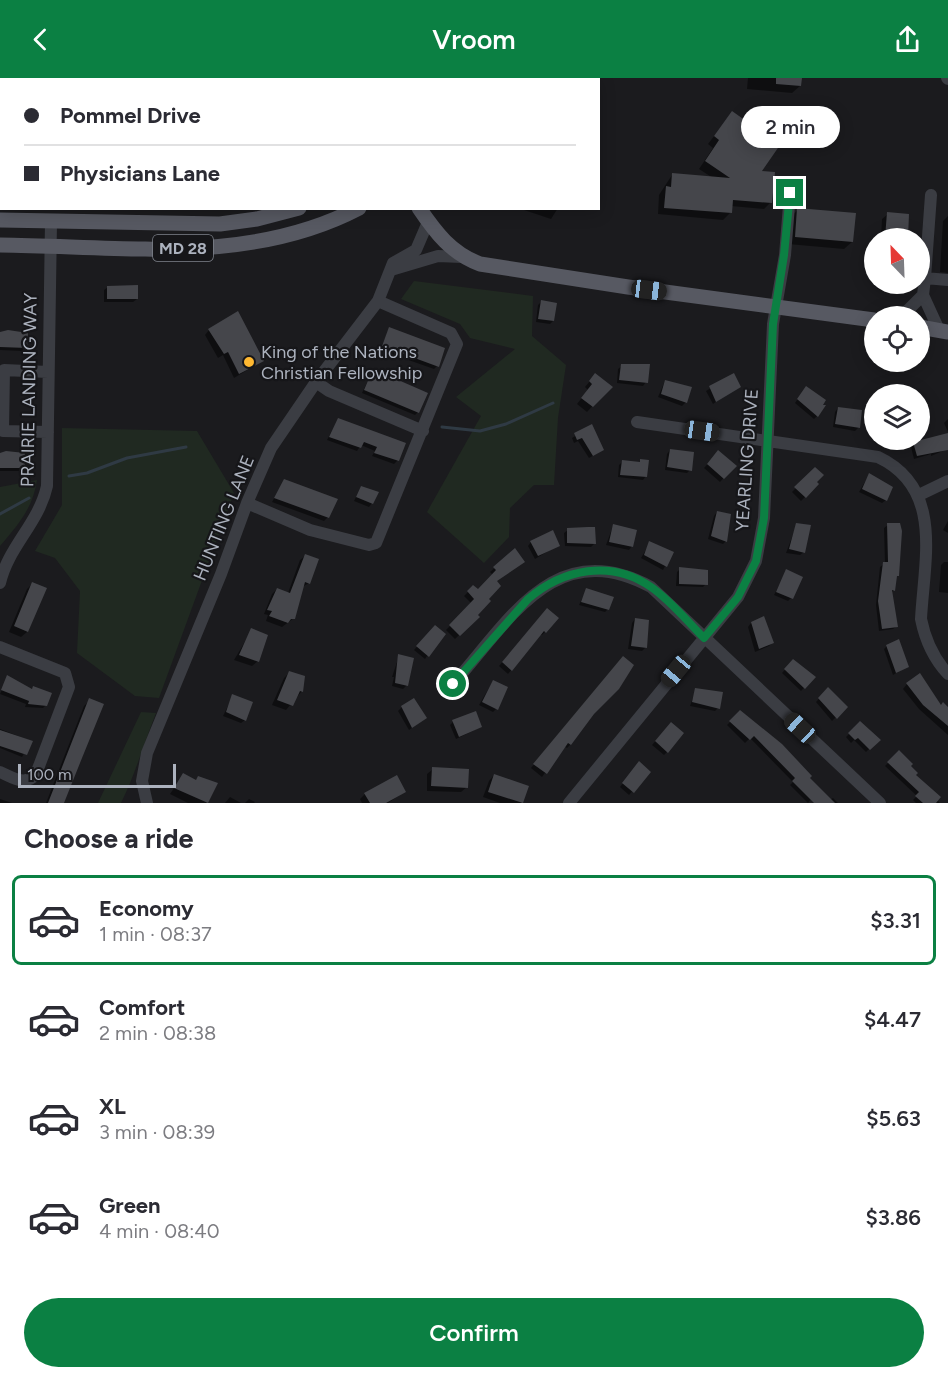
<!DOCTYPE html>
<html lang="en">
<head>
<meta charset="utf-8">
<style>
	body { margin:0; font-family:Figtree,sans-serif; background:#f2f2f3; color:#2b2b33; height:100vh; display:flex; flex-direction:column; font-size:22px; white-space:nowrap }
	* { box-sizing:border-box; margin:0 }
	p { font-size:20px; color:#7c7c81 }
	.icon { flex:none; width:33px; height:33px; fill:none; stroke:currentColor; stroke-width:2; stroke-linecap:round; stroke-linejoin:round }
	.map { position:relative; height:725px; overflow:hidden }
	.sheet { display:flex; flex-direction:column; background:#fff; flex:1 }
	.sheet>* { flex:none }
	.banner { position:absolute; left:0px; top:0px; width:600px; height:132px; box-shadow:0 3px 15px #0003; display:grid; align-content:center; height:132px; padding:0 24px; background:#fff }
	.needle { width:39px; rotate:337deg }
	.fabs { position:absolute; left:864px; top:150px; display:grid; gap:12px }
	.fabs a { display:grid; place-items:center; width:66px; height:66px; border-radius:50%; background:#fff; box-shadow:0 3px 15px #0003; font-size:30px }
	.scale { position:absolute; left:18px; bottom:15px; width:158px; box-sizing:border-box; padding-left:6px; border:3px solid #acb2be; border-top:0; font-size:16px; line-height:21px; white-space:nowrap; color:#acb2be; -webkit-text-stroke:4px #161619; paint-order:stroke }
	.end { position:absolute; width:27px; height:27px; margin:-14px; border:8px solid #0b8043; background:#fff; box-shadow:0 0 0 3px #fff }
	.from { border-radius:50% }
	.bubble { position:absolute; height:42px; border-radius:21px; background:#fff; box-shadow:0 3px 15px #0003; font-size:20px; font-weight:600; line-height:42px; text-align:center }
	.car { position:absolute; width:18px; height:36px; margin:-18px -9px; border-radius:8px; box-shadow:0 0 4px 2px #0007; background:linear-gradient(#222 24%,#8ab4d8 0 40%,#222 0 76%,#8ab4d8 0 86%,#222 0) }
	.banner b { display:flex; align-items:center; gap:21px; height:57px; font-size:22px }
	.banner b+b { border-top:2px solid #e1e1e2 }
	.banner i { width:15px; height:15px; background:#2b2b33 }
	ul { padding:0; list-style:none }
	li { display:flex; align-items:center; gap:18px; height:90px; margin:0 12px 9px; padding:0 12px; border:3px solid transparent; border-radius:9px }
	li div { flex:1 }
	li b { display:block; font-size:22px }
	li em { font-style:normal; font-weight:600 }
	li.selected { border-color:#0b8043 }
	li>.icon { width:54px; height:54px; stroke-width:1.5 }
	h2 { padding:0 24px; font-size:27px; line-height:72px }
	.action { display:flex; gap:12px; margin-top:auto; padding:12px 24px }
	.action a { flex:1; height:69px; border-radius:36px; background:#0b8043; color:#fff; font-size:24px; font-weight:600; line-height:69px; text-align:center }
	header { display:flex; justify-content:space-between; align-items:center; height:78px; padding:0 24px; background:#0b8043; color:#fff; font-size:27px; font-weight:600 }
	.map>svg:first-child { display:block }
</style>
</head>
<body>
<header><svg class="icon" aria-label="back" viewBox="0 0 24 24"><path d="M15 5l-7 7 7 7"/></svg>Vroom<svg class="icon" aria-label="share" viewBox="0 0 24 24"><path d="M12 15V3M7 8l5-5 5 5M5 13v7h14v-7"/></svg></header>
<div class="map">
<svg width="948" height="725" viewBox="0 0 948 725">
	<rect width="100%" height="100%" fill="#1b1b1e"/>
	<path fill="#202921" d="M0,0H440L2,2L1,120Z
		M414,203L533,218L532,258L566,287L558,340L554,407H534L510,430L509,459L484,485L427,434L481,338L456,319L515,271L470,260L460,246L401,221Z
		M62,350L197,353L234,415L159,620L135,618L77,575L80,513L55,480L35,473L62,427Z
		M37,402C33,430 18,447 0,468V409Z
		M141,634L156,635C144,665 135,697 121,725H98Z"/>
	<path fill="#0007" d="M748,0H800V8L792,15L747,11Z
		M732,35L771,124L764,131L731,128L730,135L723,142L658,136L659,117L672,97L713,100L699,91L713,70L708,66Z
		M518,130H558L551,141Z
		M798,132L852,164L844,171L788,166L790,139Z
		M888,136L907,137L906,160H881L882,141Z
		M948,138V195L940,194L943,143Z
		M878,206H904L898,213L877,211Z
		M108,209L137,221L133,224H104V212Z
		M541,224L553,243L550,246L536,244L538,227Z
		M389,251L437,288L434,291L380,272Z
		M209,252L262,283L234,300L223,277L218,280L205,257Z
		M0,256L26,269L22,273L0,272Z
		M622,288L646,304L643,308L617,305L618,291Z
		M373,293L418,334L415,337L362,315Z
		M733,297L724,318L713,326L706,313Z
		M590,303L610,309L587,334L577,326L588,312L585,309Z
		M665,303L686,324L682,328L658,319Z
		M803,313L817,338L814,341L795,325Z
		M838,330L859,349L855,353L833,349L835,334Z
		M874,339V356L870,355Z
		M948,341V354L944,345Z
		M338,342L404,366L397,383L394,386L372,378L375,373L361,367L357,373L327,362Z
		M591,348L603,372L589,380L578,363L574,365L572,360Z
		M914,366L943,373L931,378V376L914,381L911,369Z
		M670,372L690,392L687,395L665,392L667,376Z
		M719,374L734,388L720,404L704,390Z
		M0,376L24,390L20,393H0Z
		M622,384H647L646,398L643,402L618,399L619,387Z
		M815,391L817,407L801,423L792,414Z
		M869,397L886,422L882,425L859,414Z
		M284,403L328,439L324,443L272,424Z
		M361,409L372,425L369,429L354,423Z
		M717,434L726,463L723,466L708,461L714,438Z
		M948,443V455L943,452Z
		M797,446L804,474L800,477L786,475Z
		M888,447L894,512L891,515L897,548L893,551L879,553L876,527L880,489L885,485L884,450Z
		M613,448L632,468L629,472L606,467Z
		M568,452L594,466L591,469L565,468L564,455Z
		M531,464L558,467L535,481L528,468Z
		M650,465L672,475L663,492L641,480Z
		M514,473L476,537L478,539L455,561L446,552L472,526L464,518L473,509L478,513L493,497L490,494Z
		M305,478L309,505L302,509L294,540L282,549L266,543L268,537L264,536L272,516L277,511L288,515L300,482Z
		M944,484H948V515L939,514L941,487Z
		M680,491L706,506L703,509L676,508L677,494Z
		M787,493L791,520L788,523L774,517Z
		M33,505L45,510L27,554L21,559L9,554L27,511Z
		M587,511L608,531L605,534L579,527Z
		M544,535L557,541L542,557L540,556L508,596L499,588Z
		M635,541L646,569L642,573L628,571L632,545Z
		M751,545L772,565L769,568L755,574L748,549Z
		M252,552L258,583L252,588L234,582Z
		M432,552L433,569L425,581L414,572Z
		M887,568L907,588L893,597L884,571Z
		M399,578L406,608L403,611L392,608L394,599H392Z
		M793,583L814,599L801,613L782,595Z
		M620,584L570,667L567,670L564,668L542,699L531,690Z
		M289,595L302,613L286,632L272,627L284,600Z
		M8,599L30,612L33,610L46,627L43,630L25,629L26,626L0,616Z
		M493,603L496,631L493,634L479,627Z
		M907,606L941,629L948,631V657L919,631L903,611Z
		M696,611L718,630L715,633L690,628Z
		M828,611L846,629L832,643L816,624Z
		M233,618L245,642L241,645L223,638Z
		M90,622L102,627L63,725H46L84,628Z
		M402,629L425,640L409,652L398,633Z
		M740,634L830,722L833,720L838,725H815L811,721L808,725L790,707L793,704L750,660L745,665L727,647Z
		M453,644L481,649L456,661L450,647Z
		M860,645L878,662L866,674L854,662L851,665L846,659Z
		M668,649L667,674L664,677L652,667Z
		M0,651L31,663L22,679L0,670Z
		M899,674L914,697L940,725H916L913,722L917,718L885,688Z
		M639,685L649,694L629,717L620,709Z
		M433,691L467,709L461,714L427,713V696Z
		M183,697L195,703L198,700L216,706L206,725H188L170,716Z
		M494,697L527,709L521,725H500L483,719L489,703Z
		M404,714L388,725H362L360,721L365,716Z
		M230,719L241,725H225Z
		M0,721L12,725H0Z
		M249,721L255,724L254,725H245Z"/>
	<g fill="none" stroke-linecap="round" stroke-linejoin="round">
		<path stroke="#2f3a44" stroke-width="3" d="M442,349L480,353L506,346L553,325
			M69,398L87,395L127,380L186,369
			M0,436L29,420"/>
	</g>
	<path fill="#45464b" d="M776,0H802L801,8L776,6Z
		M732,33L780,67L762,93L775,94L772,125L733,122L732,135L664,130L666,108L671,109L672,95L730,100L705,83L719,62L714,58Z
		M797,130L856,135L853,164L795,159Z
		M887,134L909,136L908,160H885Z
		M138,207V221H107V208Z
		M541,222L557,225L554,243L538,241Z
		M238,233L264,283L239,296L228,274L224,276L208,251Z
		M389,249L445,270L439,289L382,268Z
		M8,252L28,255L27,270L0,269V254Z
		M621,286H650L648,305L619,302Z
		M373,291L428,315L419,335L364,312Z
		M595,295L613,309L593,329L581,320L592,306L589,303Z
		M734,295L741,309L716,324L709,308Z
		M665,302L692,309L687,325L661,316Z
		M806,308L826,322L823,327H826L818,339L797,321Z
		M838,329L862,332L860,350L835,346Z
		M338,340L406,365L399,383L374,375L377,369L364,364L361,370L329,359Z
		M592,346L604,372L593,378L582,360L577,362L574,355Z
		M948,355V372L917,378L913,364Z
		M670,371L694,374L692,393L667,389Z
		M718,372L737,388L724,401L707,386Z
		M6,373L25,375V390H0V375Z
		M640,381L649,382L647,399L620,397L622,382L640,384Z
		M815,389L824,397L817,404L819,406L806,420L794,409Z
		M869,395L893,409L887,423L862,411Z
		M284,401L338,421L329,440L274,420Z
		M361,408L379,414L373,426L356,419Z
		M717,433L731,436L727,464L711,458Z
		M796,445L811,447L805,475L789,471Z
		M887,445H900L902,453L899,498H897L895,513L892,512L898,549L882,551L878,523L883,484H888Z
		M613,446L637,452L633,469L609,464Z
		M588,449H595L596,466L567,465V450Z
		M553,452L560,468L538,478L530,463Z
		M649,463L674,474L667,489L644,477Z
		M515,470L525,484L497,503L501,508L489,521L491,523L478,537L480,539L460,558L449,547L474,521L467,513L473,507L478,511L496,492L493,489Z
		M305,476L319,481L310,506L305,504L295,541H291L288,545L269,538L272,533L267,532L277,510L290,515Z
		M679,489L708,492V507L679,506Z
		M786,491L803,499L793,521L776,514Z
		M32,504L47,510L28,554L14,548Z
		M586,510L614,519L609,532L581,524Z
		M547,530L559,540L546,555L544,553L512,593L502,584Z
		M764,538L774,565L759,571L751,544Z
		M635,540L649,542L647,570L631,568Z
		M435,547L446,556L429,579L416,568Z
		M251,550L268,557L259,584L239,577Z
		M899,561L909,589L896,595L886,567Z
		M398,576L414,580L408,608L395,605Z
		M623,578L634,587L619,611L594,636L571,667L568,665L547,696L533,686Z
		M793,581L816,599L805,611L784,591Z
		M289,593L305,598L303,614L300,613L293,628L277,622Z
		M920,595L941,627L943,624L948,629V648L923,627L906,605Z
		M7,597L32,611L33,608L52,615L47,628L28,626L29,623L1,612Z
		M493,602L508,609L498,632L482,624Z
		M828,609L848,629L837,641L818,620Z
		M695,610L723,614L720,631L692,624Z
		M232,616L253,624L246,643L226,634Z
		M89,620L104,626L82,680L64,725H48Z
		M414,620L427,640L412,650L401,628Z
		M740,632L782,666L812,698L810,700L835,725H814L792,703L795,700L754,658L750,662L729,643Z
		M476,633L482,649L459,659L452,642Z
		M860,643L881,662L870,672L858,660L855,662L848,655Z
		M671,644L684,655L668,675L655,663Z
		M0,652L33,663L27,677L0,668Z
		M899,672L913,686L911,688L918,695L916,697L941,719L936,725H923L915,718L919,714L887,684Z
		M639,683L651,694L634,715L622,705Z
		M432,689L469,691L468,710L431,708Z
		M183,695L196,702L198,698L218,705L208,725L174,710Z
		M494,696L529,708L523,725L488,714Z
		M397,697L406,714L386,725H370L364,715Z"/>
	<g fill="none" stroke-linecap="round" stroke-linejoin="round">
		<path stroke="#3b3d43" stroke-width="12" d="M947,0L948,1
			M931,117L925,200L948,202
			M391,192L438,178L462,179
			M925,200L923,217L939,252
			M902,238L923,217
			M316,304L329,313L423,353
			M637,344L878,379C944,410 924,482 921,541C925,561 933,580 948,596
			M48,354L3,353L4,292L48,294
			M919,417L948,403
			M247,425L310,452L369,467L376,465L457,266L451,255L378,223
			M0,505C8,469 39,445 47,408L51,144
			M0,569L65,595L69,609L36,696C25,709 12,699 0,694
			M453,606C510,542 555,457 651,509L880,725
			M147,725L142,703L147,675L221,496L247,425L271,370L316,304L378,223L393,185L416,172L428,144
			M569,725L738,519L756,483L764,440L773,246L785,177L790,115"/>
		<path stroke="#575962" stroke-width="15" d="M468,2L469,0
			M502,2L504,0
			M419,130C436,155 451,175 480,186L628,209L874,242
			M0,142L220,146L257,141L299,130
			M0,167C121,168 248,188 359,130
			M920,249L948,254"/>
	</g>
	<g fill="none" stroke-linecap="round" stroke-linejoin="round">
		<path stroke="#0b8043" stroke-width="8" d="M453,606L528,521C563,491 611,481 651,509C670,522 687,543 704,560L738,519L756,483L764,440L773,246L784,177L790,115"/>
	</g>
	<circle fill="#ffb831" stroke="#161619" stroke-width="2" cx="249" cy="284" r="6"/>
	<g text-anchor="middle" stroke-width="4.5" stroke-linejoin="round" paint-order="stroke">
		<rect fill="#161619" stroke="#7f838c" stroke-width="1.5" x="153" y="157" width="60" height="26" rx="4.5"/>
		<g font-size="16" font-weight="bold" fill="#acb2be">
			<text x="183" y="176">MD 28</text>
		</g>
		<g font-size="18" fill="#acb2be" stroke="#161619" text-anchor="start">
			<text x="261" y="280">King of the Nations<tspan x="261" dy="21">Christian Fellowship</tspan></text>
		</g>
		<g font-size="18" fill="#acb2be" stroke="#161619">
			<text transform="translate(29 312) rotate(-89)" y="6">PRAIRIE LANDING WAY</text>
			<text transform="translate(747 382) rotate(-86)" y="6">YEARLING DRIVE</text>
			<text transform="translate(224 440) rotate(-68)" y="6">HUNTING LANE</text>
		</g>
	</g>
</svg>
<div class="fabs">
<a><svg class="needle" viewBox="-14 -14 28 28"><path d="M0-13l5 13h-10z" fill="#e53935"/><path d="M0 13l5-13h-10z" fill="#7c7c81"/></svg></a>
<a><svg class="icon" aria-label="locate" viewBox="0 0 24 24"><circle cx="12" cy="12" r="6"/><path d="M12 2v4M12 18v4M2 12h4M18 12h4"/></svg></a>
<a><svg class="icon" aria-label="layers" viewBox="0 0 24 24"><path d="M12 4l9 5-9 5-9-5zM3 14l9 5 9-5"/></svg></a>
</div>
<div class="scale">100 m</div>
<i class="end from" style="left:453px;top:606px"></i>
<i class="end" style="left:790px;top:115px"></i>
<div class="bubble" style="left:741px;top:28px;width:99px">2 min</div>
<i class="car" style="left:649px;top:212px;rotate:97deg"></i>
<i class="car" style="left:702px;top:353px;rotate:98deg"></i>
<i class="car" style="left:676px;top:593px;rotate:220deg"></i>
<i class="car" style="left:800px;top:650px;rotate:313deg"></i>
<div class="banner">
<b><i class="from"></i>Pommel Drive</b>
<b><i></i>Physicians Lane</b>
</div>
</div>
<section class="sheet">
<h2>Choose a ride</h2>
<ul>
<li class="selected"><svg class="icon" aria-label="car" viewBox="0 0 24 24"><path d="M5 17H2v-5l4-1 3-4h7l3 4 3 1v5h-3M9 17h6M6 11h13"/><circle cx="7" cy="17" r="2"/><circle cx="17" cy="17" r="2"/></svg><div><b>Economy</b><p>1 min · 08:37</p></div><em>$3.31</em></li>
<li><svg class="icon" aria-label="car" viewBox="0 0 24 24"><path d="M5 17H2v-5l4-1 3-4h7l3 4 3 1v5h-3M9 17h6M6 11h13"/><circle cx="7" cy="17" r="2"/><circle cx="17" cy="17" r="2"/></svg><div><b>Comfort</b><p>2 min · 08:38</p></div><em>$4.47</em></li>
<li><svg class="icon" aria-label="car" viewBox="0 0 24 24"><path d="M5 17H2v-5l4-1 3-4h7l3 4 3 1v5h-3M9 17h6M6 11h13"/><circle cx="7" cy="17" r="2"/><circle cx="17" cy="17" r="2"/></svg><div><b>XL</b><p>3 min · 08:39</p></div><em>$5.63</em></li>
<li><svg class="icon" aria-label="car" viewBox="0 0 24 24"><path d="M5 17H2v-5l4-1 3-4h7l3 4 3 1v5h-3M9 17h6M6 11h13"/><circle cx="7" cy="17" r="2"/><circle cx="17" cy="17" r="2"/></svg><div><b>Green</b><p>4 min · 08:40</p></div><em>$3.86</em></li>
</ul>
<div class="action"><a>Confirm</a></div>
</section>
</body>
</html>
